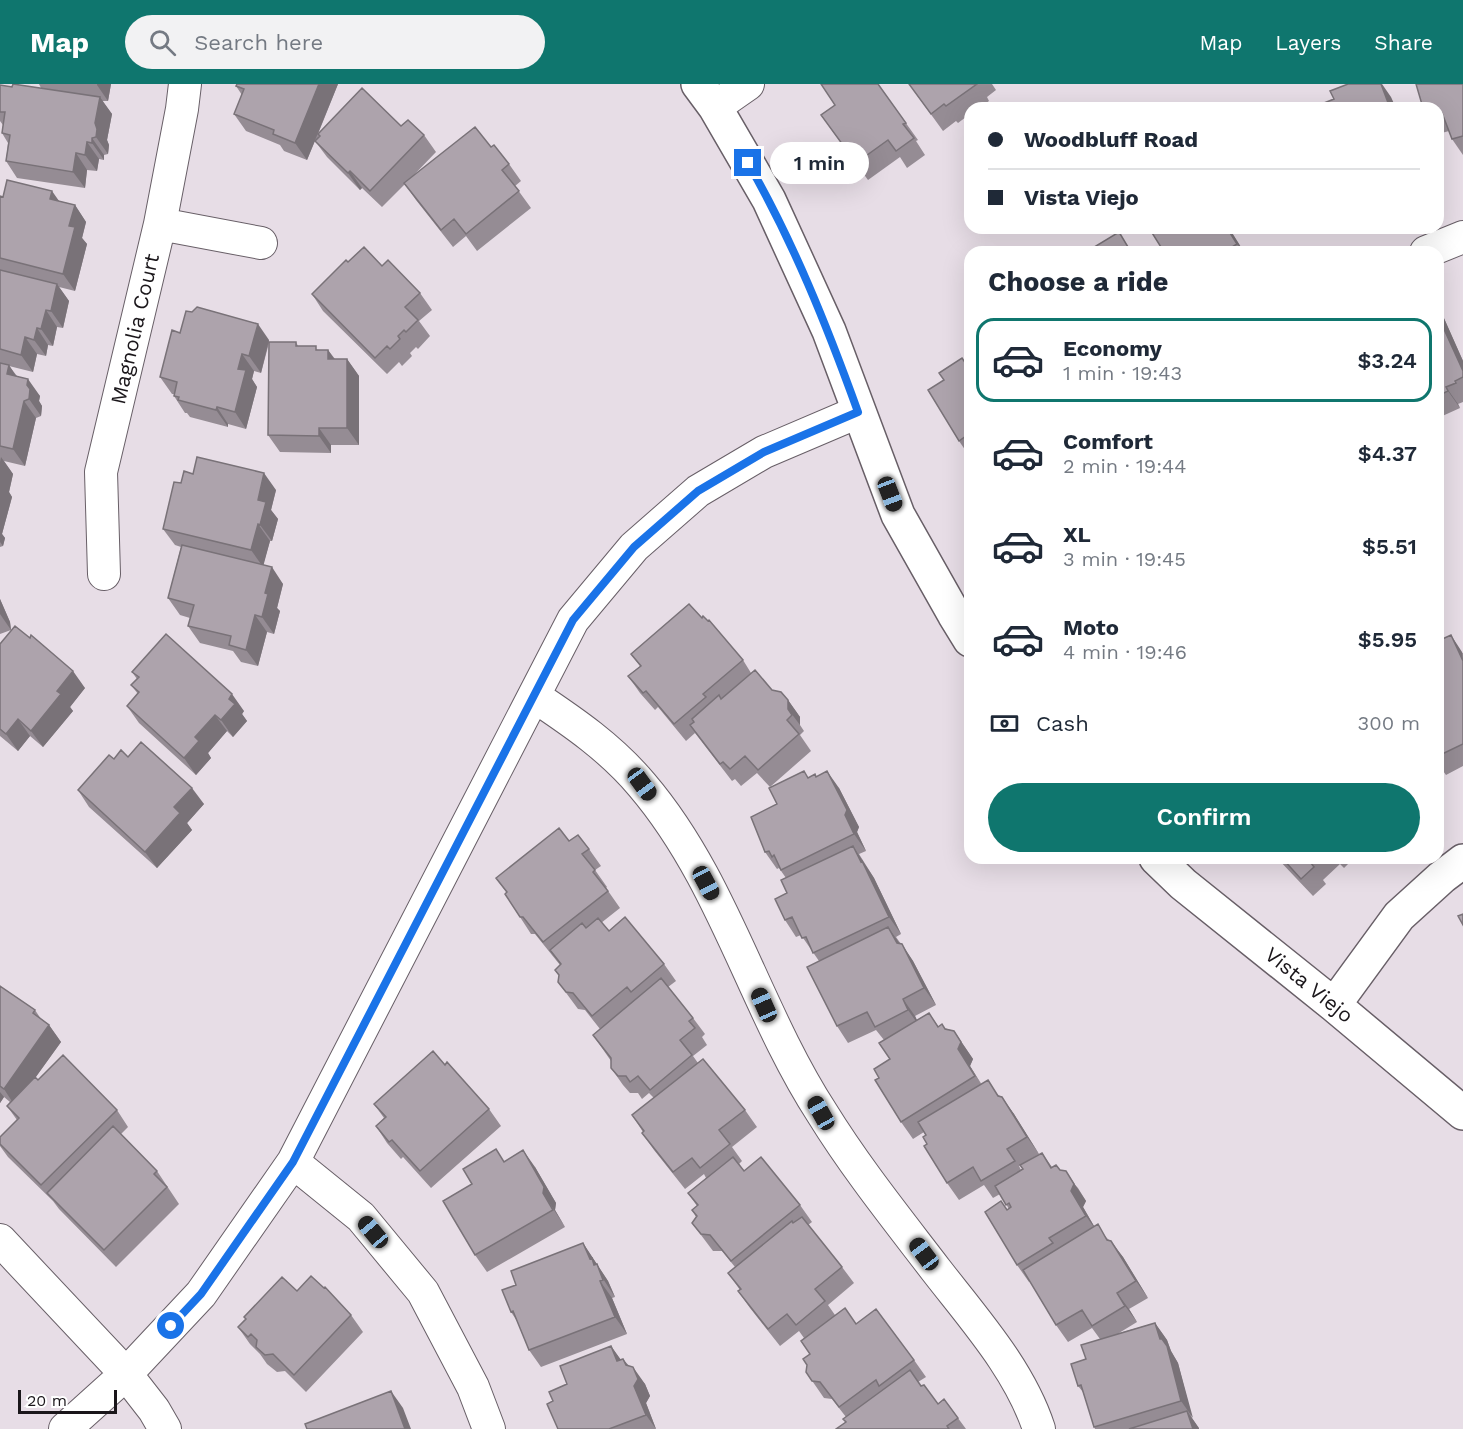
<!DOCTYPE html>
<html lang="en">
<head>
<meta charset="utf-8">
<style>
	body { margin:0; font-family:"Work Sans",sans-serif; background:#f2f2f3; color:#1f2937; height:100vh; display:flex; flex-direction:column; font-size:22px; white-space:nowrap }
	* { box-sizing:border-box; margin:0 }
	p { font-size:20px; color:#747a83 }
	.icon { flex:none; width:33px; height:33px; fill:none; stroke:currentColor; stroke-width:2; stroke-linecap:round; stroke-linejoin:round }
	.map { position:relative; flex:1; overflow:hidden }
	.details { position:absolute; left:964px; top:162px; width:480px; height:618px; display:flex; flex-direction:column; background:#fff; border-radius:18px; box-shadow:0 6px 24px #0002 }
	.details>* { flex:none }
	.banner { position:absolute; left:964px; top:18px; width:480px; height:132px; border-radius:18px; box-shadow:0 6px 24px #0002; display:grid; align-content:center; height:132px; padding:0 24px; background:#fff }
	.scale { position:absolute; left:18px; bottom:15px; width:99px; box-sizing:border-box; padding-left:6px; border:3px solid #1a161a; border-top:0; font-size:16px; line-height:21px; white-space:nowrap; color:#1a161a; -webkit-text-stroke:4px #fff; paint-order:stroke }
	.end { position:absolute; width:27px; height:27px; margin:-14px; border:8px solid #1a73e8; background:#fff; box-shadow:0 0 0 3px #fff }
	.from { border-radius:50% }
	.bubble { position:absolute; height:42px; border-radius:21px; background:#fff; box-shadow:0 6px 24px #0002; font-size:20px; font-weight:600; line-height:42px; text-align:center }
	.car { position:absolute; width:18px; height:36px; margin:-18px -9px; border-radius:8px; box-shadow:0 0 4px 2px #0007; background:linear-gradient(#222 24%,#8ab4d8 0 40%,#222 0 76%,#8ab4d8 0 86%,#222 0) }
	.banner b { display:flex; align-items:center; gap:21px; height:57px; font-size:22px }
	.banner b+b { border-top:2px solid #e0e1e3 }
	.banner i { width:15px; height:15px; background:#1f2937 }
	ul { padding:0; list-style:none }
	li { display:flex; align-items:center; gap:18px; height:84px; margin:0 12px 9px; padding:0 12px; border:3px solid transparent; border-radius:18px }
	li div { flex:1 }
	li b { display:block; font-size:22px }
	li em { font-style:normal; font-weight:600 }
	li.current { border-color:#0f766e }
	li>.icon { width:54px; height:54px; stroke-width:1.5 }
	h2 { padding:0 24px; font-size:27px; line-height:72px }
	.pay { display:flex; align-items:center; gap:15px; height:66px; padding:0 24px; font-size:22px }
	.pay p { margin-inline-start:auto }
	.button { display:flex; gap:12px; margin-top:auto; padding:12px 24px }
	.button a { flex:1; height:69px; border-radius:36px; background:#0f766e; color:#fff; font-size:24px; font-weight:600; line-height:69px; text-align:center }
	header { display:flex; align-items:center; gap:36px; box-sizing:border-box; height:84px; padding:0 30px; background:#0f766e; color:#fff }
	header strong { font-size:28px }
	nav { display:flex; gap:33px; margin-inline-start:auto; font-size:21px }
	.search { width:420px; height:54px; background:#f2f2f3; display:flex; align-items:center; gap:15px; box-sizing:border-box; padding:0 21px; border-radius:33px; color:#747a83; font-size:22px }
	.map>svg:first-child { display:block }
</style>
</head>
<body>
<header>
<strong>Map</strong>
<div class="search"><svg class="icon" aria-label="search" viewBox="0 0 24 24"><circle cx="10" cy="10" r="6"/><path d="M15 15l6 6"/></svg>Search here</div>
<nav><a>Map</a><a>Layers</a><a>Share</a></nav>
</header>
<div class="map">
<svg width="1463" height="1345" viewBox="0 0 1463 1345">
	<rect width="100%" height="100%" fill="#e7dde6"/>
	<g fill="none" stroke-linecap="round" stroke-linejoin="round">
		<defs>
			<path id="street" d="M715,23L748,0
				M160,140L261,159
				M1426,168L1463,153
				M104,490L101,388L160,140L182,25L185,0
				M534,612C573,638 611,664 642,701C724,797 754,924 822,1029C856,1084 897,1135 936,1186C974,1235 1020,1286 1039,1345
				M293,1078L361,1133L423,1208L473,1303L489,1345
				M0,1156L126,1290L154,1326L165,1345
				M65,1345L126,1290L201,1210L293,1078L573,536L634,463L698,407L764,368L858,328"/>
			<path id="secondary" d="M698,0L715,23L769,116L829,247L898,431L954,530L970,556
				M1156,774L1183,800L1334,921L1463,1029
				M1334,921L1399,832L1442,793L1463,777"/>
		</defs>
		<use href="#street" stroke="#685f67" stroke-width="34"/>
		<use href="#secondary" stroke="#685f67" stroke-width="36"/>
		<use href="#street" stroke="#fff" stroke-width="32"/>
		<use href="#secondary" stroke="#fff" stroke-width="33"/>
	</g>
	<path fill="#958c94" d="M39,0H111L108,17H102L112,30L107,56L109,61L108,70L104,71V76L99,75L97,87L87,86L85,104L17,94L6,77L8,59L2,49L3,41L0,37V1L12,3L41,4Z
		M338,0L318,50L401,42L424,51L436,68L410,95L491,63L509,80L521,97L515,102L531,124L477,167L466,152L453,163L416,116L405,100L382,123L362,104L360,106L327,73L315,57L307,76L284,67L280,61L246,47L234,30L242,11L236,2Z
		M878,0L918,56L916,57L925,71L907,84L900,73L868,96L821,31Z
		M909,0H992L996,6L987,13L989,17L979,24H970V30L958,39L956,37L943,47Z
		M1463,0V71L1452,55L1449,47L1438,50V24Z
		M0,112L59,117L75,121L86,138L82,154L87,160L75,207L59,203L69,217L63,244L57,243L53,262L48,261L46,272L37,270L33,288L9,282L17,292L40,312L39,317L42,322L41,332L36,334L25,382L4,377L13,390L9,408L12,413L2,450L5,454L3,462L0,463Z
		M1229,144L1244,168H1164Z
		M1285,144H1298L1288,149Z
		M348,178L382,182L420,209L432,226L419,237L430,252L418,265L416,263L410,269L412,272L402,282L399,278L387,290L323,227L312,210Z
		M1438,226L1443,232L1463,277V318L1458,320L1460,324L1438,334Z
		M180,249L269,256V258H296L298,262L319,266H328L335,275H347L359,292V361H331V369L280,368L268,351L269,259L261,289L254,287L252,295L257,303L246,345L228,340V343L190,333L187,329H185L174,312V310H172L160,293Z
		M970,277V373L959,357L944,296Z
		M193,390L276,406L271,426L278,435L272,457H270L263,481L283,500L277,524L280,527L274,550L267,548L258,582L241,578L233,567L200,559L188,542L190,534L180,531L168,514L181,463L175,461L163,445L181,399Z
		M0,515L10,538L11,546L0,550Z
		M702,534L743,576L751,589L772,606L788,616L800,633V641L804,647L800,651L811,667L770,703L757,689L741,702L735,695L732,697L695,649L686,657L658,623L655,626L640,609L628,592L640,582L631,570Z
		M1438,557L1463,569V682L1446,691L1438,680Z
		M0,560L85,604L70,623L73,627L43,663L30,652L18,667L0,652Z
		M132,588L244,627L242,630L247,637L233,653L227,647L208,669L211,674L196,691L139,639L127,622L138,610L131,601L137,595Z
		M128,673L204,720L187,739L192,746L157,784L89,723L78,706L114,675Z
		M808,693H817L839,704L859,743L857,748L866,767L859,770L874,794L901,850L896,853L913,877L936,921L915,932L917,936L929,929L938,942L954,947L973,975L970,982L981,1000L1000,1012L1014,1030L1039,1070L1019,1082L1021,1086L1042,1069L1052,1083L1060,1086L1078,1104L1086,1117L1083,1123L1094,1142L1109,1156L1123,1173L1148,1214L1129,1225L1137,1238L1119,1249L1155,1239L1167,1256L1171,1267L1178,1279L1192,1334L1199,1345H1095L1083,1308L1078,1302L1086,1275L1100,1255L1092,1244L1068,1258L1056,1241L1030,1197L1029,1198L1017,1181L1008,1126L1009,1125L1000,1110L993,1114L984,1101L959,1116L947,1099L927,1060L926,1051L924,1048L913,1055L901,1038L879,994L890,975L884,956L876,946L848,959L837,942L819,877L801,851L796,853L785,836L787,809L786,794L779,784L777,785L765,768L777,720Z
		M569,757L589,765L601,782L595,786L607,803L606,804L620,824L601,839L609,847L664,880L676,897L668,903L693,934L705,950L702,953L707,961L693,972L698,979L745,1026L757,1043L732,1063L742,1077L739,1080L744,1087L800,1121L812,1138L808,1141L842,1183L854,1199L828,1221L835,1231L856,1240L914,1276L926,1293L918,1298L921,1302L938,1320L944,1315L966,1345H836L846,1338V1333L832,1315L824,1314L806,1288L810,1270L801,1257L804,1254L799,1247L780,1262L750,1224L738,1207L740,1206L728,1189L735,1183L722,1167H713L692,1139L696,1133L692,1126L697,1122L688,1109L706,1094L704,1090L685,1105L654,1066L642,1049L643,1048L632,1031L654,1014L649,1009L642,1015L638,1009H630L623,1001L611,984V977L593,951L600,945L585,926L578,925L558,898L559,892L555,886L560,881L535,850H531L520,833L507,809L496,794Z
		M1277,774H1354L1344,784L1340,780L1323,796L1326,800L1313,812Z
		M0,902L35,926L41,935L49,941L61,958L35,994L38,996L117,1026L128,1043L121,1050L157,1087L179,1120L116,1183L59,1125L53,1117L8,1073L0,1062V1053L17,1036L7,1022L10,1018L4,1013L0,1019Z
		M445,981L489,1025L501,1042L431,1104L403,1073L401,1075L387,1059L376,1042L384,1034L374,1020Z
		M505,1077L535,1083L556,1119L555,1126L565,1143L487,1188L475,1171L472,1100Z
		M583,1159L608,1197L615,1213L612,1214L627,1250L541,1283L529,1266L517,1237L511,1228L516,1201Z
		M297,1207L351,1231L363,1248L306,1308L285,1287L277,1288L267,1280L260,1270L250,1260L238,1243L245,1235Z
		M611,1262L621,1276L623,1275L645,1300L650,1312L646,1319L656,1345H558L553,1317L567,1300Z"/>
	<path fill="#797278" d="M97,0H111L108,17L97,1Z
		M319,0H338L307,76L295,59Z
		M1381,0H1382L1391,13L1396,24H1390Z
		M100,13L112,30L107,56L109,61L108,70L96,53L95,39Z
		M92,54L104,71V76L92,59Z
		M87,58L99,75L97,87L85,71Z
		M76,69L87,86L85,104L73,88Z
		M350,87L362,104L360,106L348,89Z
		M52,107L64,124L50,115Z
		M75,121L86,138L82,154L87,160L75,207L63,190L69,142Z
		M1227,144H1229L1244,168L1237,160Z
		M57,200L69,217L63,244L51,227Z
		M46,226L57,243L53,262L41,245Z
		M1438,226L1443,232L1463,277V287L1438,232Z
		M258,240L269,256L261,289L249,272Z
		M37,244L48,261L46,272L34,256Z
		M25,253L37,270L33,288L21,271Z
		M328,266L340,283L328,275Z
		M242,270L254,287L252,295L257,303L246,345L235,328L238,285Z
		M347,275L359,292V361L347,344Z
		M9,281L20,298L7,290Z
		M28,295L40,312L39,317L42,322L41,332L29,315L27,301Z
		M1446,303L1458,320L1460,324L1448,307Z
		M24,317L36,334L25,382L13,365Z
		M217,323L228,340V343L216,326Z
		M319,344L331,361V369L319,352Z
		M1,373L13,390L9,408L12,413L2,450L5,454L3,462L0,458V378Z
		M264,389L276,406L271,426L278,435L272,457L260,441L258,416Z
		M258,440L270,457L263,483L251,466Z
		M272,483L283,500L277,524L280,527L274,550L262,533L265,509Z
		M0,515L10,538L11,546L0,530Z
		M255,531L267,548L258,582L246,566Z
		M1451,551L1462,568L1463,577Z
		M73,587L85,604L70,623L73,627L43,663L31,647L57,607Z
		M232,610L244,627L242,630L247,637L233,653L221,636L229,615Z
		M788,616L800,633V641L788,625Z
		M215,631L227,647L208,669L211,674L196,691L184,674L195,653Z
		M18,635L30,652L18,667L6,650Z
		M827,687L839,704L859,743L857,748L866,767L854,750L845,731Z
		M192,704L204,720L187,739L192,746L157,784L145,768L174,723Z
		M853,762L874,794L901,850L889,833Z
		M888,843L900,860L909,876L897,859Z
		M902,860L913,877L936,921L924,904Z
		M903,915L915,932L920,943L908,926Z
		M49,941L61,958L15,1022L4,1005Z
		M954,947L973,975L970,982L987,1009L958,965Z
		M0,1008L4,1013L0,1019Z
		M1002,1013L1014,1030L1039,1070L1027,1053Z
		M523,1066L535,1083L556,1119L555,1126L565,1143L543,1109Z
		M1066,1087L1086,1117L1083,1123L1098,1149L1086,1132L1071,1107Z
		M1111,1157L1123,1173L1148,1214L1136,1197Z
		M583,1159L608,1197L615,1213L590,1175Z
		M600,1197L612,1214L627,1250L615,1233Z
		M1117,1209L1129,1225L1137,1238L1125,1222Z
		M1155,1239L1167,1256L1171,1267L1178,1279L1193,1334L1181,1317Z
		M611,1262L623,1279L617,1277Z
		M623,1275L635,1291L633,1283L645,1300L650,1312L646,1319L656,1345L646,1331Z
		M391,1307L403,1324L411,1345H405Z
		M1187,1327L1199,1344V1345H1193Z"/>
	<path fill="#ada3ac" stroke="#797278" stroke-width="1.5" d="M13,0L100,13L95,39L97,45L96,53L92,54V59L87,58L85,71L76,69L73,88L6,77L10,51L2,49L5,28H0V1L12,3Z
		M237,0H319L295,59L273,50L274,46L234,30L244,5L236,2Z
		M821,0H878L906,39L903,40L914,54L896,67L888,56L856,79L821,31L835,21Z
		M909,0H977L946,22L944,20L931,30Z
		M1348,0H1381L1390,24H1320L1319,21L1334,15L1330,7Z
		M1416,0H1463V52L1452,55L1442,29L1438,30V24H1423Z
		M362,4L401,42L408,36L424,51L370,107L350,87L348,89L315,57L320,52L318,50Z
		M475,43L491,63L494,61L509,80L502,86L519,107L466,150L454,135L441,146L404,99Z
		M7,96L52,107L50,115L75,121L69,142L75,143L63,190L0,174V112L3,113Z
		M1149,144H1227L1237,160L1224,168H1186L1183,163L1173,168H1164Z
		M1119,148L1131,168H1086Z
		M364,163L382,182L388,176L420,209L405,223L418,236L406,248L404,246L398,252L400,255L390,265L387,262L375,274L312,210L346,176L348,178Z
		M0,186L57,200L51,227L46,226L41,245L37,244L34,256L25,253L21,271L0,265Z
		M197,223L258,240L249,272L242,270L238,285L246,286L235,328L217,323L216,326L178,316L179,313L174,312L177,298L160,293L172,246L180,249L186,227L192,228Z
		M1438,232L1463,287V293L1455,297L1456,299L1446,303L1448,307L1438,312Z
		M269,258H296V262H316V266H328V275H347V344H319V352L268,351Z
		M962,274L966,280L970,277V349L959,357L928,306L944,296L939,289Z
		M0,279L9,281L7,290L28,295L27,301L30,305L29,315L24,317L13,365L0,362Z
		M197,373L264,389L258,416L266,418L260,441L258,440L251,466L163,445L174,398L181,399L184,387L193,390Z
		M182,461L272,483L265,509L268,510L262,533L255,531L246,566L229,561L231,552L188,542L194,521L168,514Z
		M689,520L702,534L703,532L708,537L709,536L743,576L703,610L706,613L674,640L646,607L643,609L628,592L641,582L631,570Z
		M15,542L30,554L31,551L73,587L57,607L61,610L31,647L18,635L6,650L0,645V560Z
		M166,550L232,610L229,615L235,620L221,636L215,631L195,653L199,657L184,674L127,622L139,608L131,601L139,593L132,588Z
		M1451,551L1463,577V660L1438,672V557Z
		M755,586L772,606L781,608L788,616V625L792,631L787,636L799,650L758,686L745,672L730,685L723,678L720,680L690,641L694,638L692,635L719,611L721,615Z
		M141,658L192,704L174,723L180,729L145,768L78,706L109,671L114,675L121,666L128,673Z
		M804,687L808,694L815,690L816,693L827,687L847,726L845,731L854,750L781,786L774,771L772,773L769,767L765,768L751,733L777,720L769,704Z
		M559,744L569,757L578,751L589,765L582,770L595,786L593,788L608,807L543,858L523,833H520L505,810L507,808L496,794Z
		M853,762L861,778L862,777L889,833L813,869L806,853L802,854L792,833L785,836L775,815L787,809L781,796Z
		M1282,774H1316L1311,779L1314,783L1301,795Z
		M1463,830V841L1458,832Z
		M625,833L664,880L631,908L627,903L592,932L573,909L566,908L558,898L559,891L555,886L561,880L550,866L582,839L586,844L598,834L609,847Z
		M888,843L897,859L902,860L924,904L903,915L908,926L875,943L867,928L837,942L807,883Z
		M661,894L693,934L689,937L695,944L680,956L692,971L650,1006L638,992L630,998L626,992H618L611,984V974L593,951Z
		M0,902L35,926L33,929L49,941L4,1005L0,1002Z
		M929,929L938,943L942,940L945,945L954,947L961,958L958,965L975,992L901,1038L875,996L879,994L874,985L890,975L879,959Z
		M433,967L445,981L447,978L489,1025L420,1087L392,1056L389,1058L376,1042L386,1033L374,1020Z
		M63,971L117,1026L41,1101L0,1060V1053L19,1034L7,1022L35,993L38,996Z
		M703,975L745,1026L719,1046L730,1060L700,1084L692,1074L673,1088L642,1049L644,1047L632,1031Z
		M988,996L998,1012L1002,1013L1027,1053L1007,1065L1015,1077L981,1097L973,1083L947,1099L924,1062L927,1060L923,1053L926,1051L918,1038Z
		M113,1042L157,1087L154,1090L167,1103L104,1166L47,1109Z
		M496,1065L504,1078L523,1066L544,1103L543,1109L553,1126L475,1171L443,1117L472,1100L463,1085Z
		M1042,1069L1051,1084L1056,1081L1060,1086L1066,1087L1074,1100L1071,1107L1086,1132L1049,1154L1053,1159L1017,1181L985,1128L1001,1117L1007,1126L1011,1123L1009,1119L1006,1121L995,1102L1023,1085L1020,1081Z
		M733,1073L744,1087L761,1073L800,1121L731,1177L710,1151L701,1150L692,1139L697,1132L692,1126L698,1121L688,1109Z
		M802,1133L842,1183L815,1205L825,1217L796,1241L787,1230L768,1245L738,1207L741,1205L728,1189L792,1137L793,1139Z
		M1098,1140L1107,1156L1111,1157L1136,1197L1117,1209L1125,1222L1092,1242L1082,1226L1056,1241L1023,1186Z
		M583,1159L590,1175L592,1174L594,1181L597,1180L603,1196L600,1197L615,1233L529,1266L513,1227L511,1228L502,1206L516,1201L511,1187Z
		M311,1192L324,1204L325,1203L351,1231L294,1291L273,1270L265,1271L256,1263L257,1256L251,1250L248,1253L238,1243L246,1235L244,1233L282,1193L297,1207Z
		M845,1224L856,1240L876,1225L914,1276L879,1302L876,1296L839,1323L820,1298L812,1297L806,1288L807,1281L803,1275L810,1270L801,1257Z
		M1155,1239L1160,1255H1162L1167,1262L1181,1317L1094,1343L1081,1301L1078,1302L1071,1280L1086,1275L1081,1261Z
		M611,1262L617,1277L623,1275L626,1281L633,1283L638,1295L634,1302L646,1331L609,1345H558L547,1320L553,1317L549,1308L567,1300L560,1282Z
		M910,1286L921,1302L924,1301L938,1320L944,1315L958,1334L947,1342L949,1345H836L846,1338L843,1335Z
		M391,1307L405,1345H307L305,1340Z
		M1187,1327L1193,1345H1129Z"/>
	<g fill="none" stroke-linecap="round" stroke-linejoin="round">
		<path stroke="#1a73e8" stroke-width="8" d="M171,1242L201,1210L293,1078L573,536L634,463L698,407L764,368L858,328C827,242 793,157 748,79"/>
	</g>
	<g text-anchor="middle" stroke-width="4.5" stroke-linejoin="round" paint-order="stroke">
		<g font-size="21" fill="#1a161a" stroke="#fff">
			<text transform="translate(135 245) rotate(-77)" y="7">Magnolia Court</text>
			<text transform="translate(1309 901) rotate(39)" y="7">Vista Viejo</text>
		</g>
	</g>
</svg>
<div class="scale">20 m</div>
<i class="end from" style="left:171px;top:1242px"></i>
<i class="end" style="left:748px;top:79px"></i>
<div class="bubble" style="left:770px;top:58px;width:99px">1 min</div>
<i class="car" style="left:890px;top:410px;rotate:159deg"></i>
<i class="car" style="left:642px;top:700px;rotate:144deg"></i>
<i class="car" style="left:706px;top:799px;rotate:152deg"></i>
<i class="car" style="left:764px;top:921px;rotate:336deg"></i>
<i class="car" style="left:821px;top:1029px;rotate:331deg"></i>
<i class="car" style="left:373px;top:1148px;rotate:320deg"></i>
<i class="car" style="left:924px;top:1170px;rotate:323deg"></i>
<div class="banner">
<b><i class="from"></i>Woodbluff Road</b>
<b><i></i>Vista Viejo</b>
</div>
<section class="details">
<h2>Choose a ride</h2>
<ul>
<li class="current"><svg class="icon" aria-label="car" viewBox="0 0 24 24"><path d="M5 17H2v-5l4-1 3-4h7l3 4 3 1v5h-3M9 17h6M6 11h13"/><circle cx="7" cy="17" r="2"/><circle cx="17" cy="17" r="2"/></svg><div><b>Economy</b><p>1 min · 19:43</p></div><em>$3.24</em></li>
<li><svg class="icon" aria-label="car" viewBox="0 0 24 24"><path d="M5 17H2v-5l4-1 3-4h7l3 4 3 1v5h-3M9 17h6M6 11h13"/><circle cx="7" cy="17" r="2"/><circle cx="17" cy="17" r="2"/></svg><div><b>Comfort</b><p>2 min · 19:44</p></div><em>$4.37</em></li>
<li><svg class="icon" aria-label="car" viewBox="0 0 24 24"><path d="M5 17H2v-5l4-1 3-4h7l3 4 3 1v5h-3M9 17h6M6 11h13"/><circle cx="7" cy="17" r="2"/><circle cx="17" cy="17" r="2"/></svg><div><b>XL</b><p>3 min · 19:45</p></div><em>$5.51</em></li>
<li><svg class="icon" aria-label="car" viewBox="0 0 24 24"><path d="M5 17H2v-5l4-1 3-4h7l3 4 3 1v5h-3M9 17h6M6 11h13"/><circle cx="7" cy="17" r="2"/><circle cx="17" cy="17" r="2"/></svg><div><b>Moto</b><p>4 min · 19:46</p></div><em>$5.95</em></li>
</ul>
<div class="pay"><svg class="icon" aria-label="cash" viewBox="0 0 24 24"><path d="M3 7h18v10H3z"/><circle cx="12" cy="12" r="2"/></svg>Cash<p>300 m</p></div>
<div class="button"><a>Confirm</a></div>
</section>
</div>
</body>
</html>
